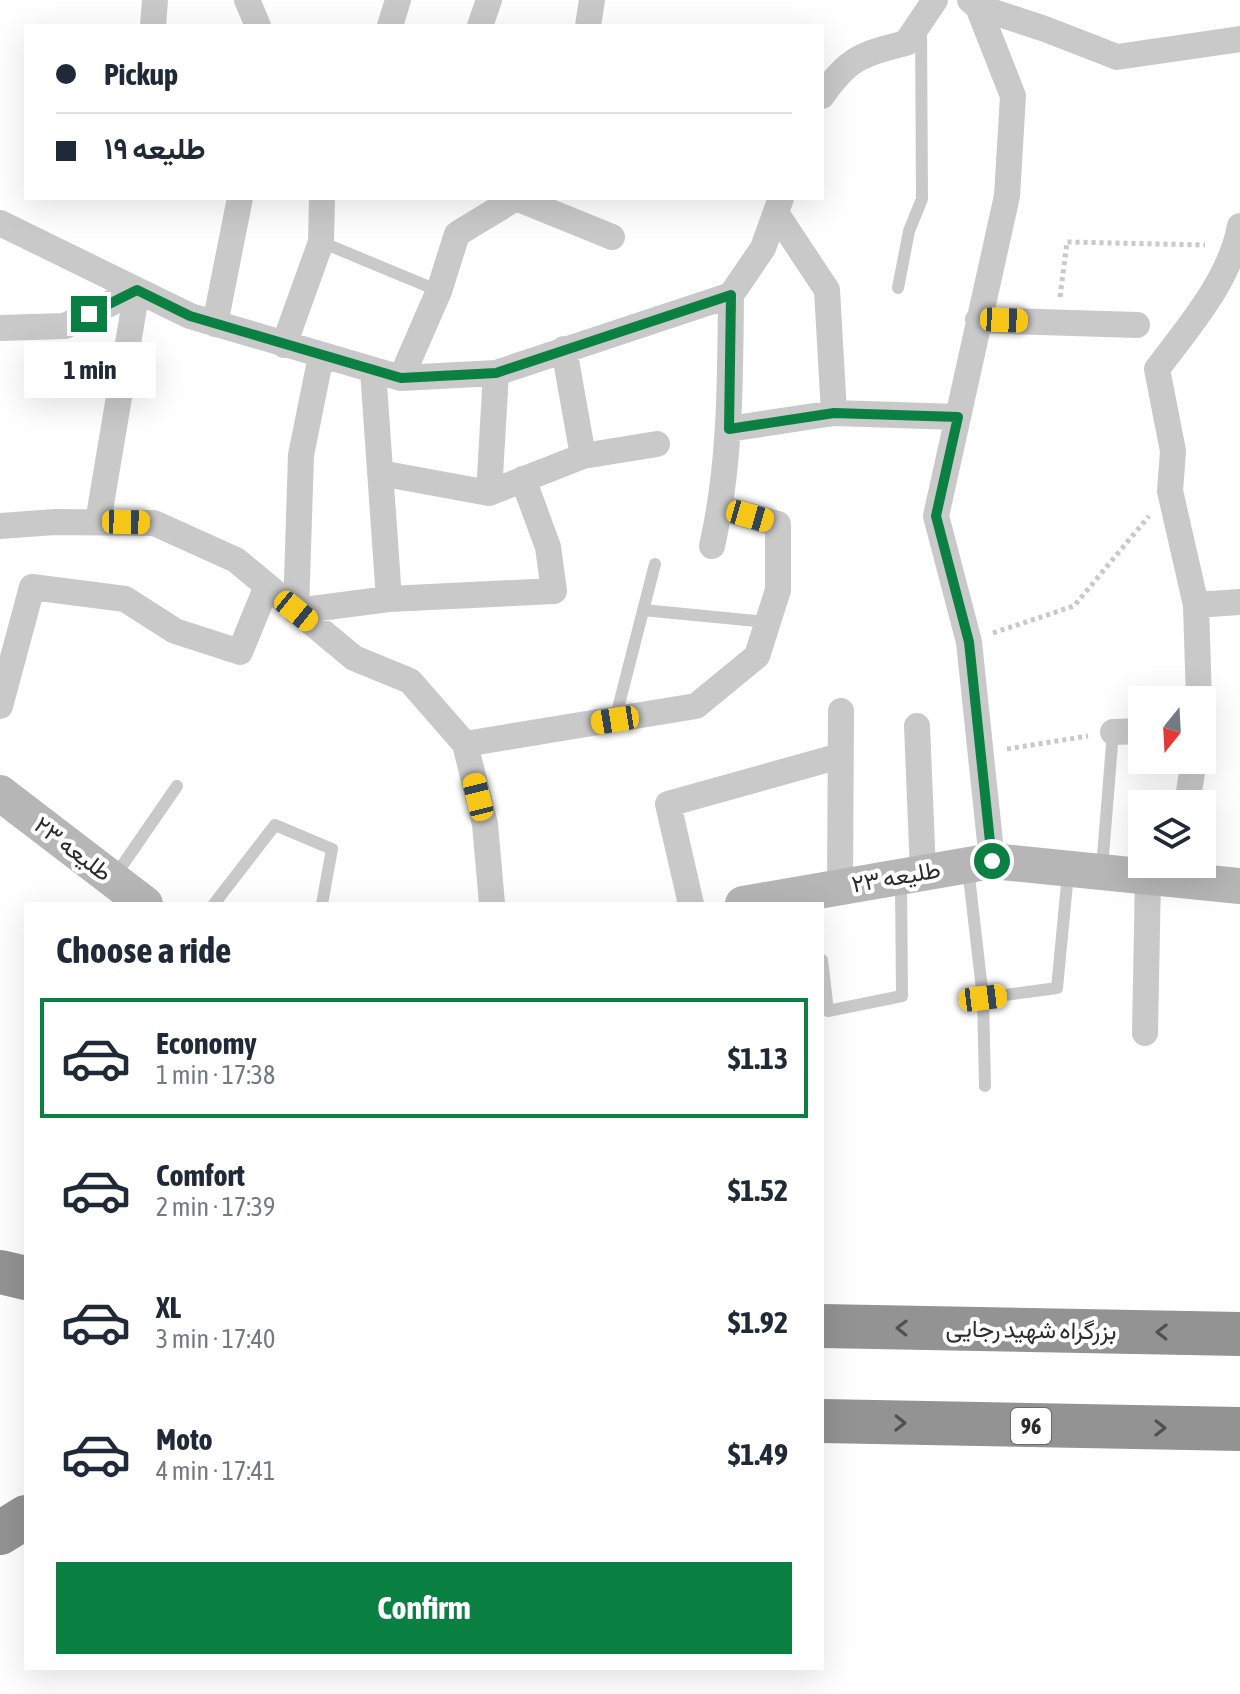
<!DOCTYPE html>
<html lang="en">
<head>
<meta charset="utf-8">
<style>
	body { margin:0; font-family:"Asap Condensed",Vazirmatn,sans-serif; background:#f6f6f7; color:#1f2937; height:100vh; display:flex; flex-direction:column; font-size:30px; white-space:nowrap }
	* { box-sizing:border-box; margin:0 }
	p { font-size:26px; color:#747a83 }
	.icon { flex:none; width:44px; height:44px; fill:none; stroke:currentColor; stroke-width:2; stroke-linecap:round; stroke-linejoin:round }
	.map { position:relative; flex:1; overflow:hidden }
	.panel { position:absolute; left:24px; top:902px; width:800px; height:768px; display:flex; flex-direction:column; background:#fff; border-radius:0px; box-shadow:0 8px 32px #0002 }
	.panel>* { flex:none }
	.banner { position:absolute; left:24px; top:24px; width:800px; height:176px; border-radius:0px; box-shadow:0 8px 32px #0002; display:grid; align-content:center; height:176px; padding:0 32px; background:#fff }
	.needle { width:52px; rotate:198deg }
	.controls { position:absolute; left:1128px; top:686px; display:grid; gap:16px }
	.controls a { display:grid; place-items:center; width:88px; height:88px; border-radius:0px; background:#fff; box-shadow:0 8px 32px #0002; font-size:40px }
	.end { position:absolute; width:36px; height:36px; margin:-18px; border:10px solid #0b8043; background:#fff; box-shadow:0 0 0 4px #fff }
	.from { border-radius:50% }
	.bubble { position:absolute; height:56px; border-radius:0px; background:#fff; box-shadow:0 8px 32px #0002; font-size:26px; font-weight:700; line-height:56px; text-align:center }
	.car { position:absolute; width:24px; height:48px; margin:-24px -12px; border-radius:10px; box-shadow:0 0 6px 2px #0007; background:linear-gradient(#f5c518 24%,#345 0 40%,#f5c518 0 76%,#345 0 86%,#f5c518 0) }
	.banner b { display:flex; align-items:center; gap:28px; height:76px; font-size:30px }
	.banner b+b { border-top:2px solid #e0e1e3 }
	.banner i { width:20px; height:20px; background:#1f2937 }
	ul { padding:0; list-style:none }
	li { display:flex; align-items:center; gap:24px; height:120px; margin:0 16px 12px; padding:0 16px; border:4px solid transparent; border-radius:0px }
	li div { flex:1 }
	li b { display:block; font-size:30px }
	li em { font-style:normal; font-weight:700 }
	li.active { border-color:#0b8043 }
	li>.icon { width:72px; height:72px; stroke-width:1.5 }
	h2 { padding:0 32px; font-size:36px; line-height:96px }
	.button { display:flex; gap:16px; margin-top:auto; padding:16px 32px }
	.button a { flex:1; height:92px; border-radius:0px; background:#0b8043; color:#fff; font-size:32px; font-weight:700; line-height:92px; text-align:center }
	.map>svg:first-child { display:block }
</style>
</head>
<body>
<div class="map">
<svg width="1240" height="1694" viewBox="0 0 1240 1694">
	<rect width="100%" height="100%" fill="#fff"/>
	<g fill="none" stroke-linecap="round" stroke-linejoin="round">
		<path stroke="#c9c9c9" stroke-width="5" stroke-dasharray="4 4" stroke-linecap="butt" d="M1060,297L1067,242L1205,245
			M993,633L1074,606L1149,516
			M1007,749L1088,736"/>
		<path stroke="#c9c9c9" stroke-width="12" d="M321,242L439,291
			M898,288L909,231L922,199L921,26
			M643,610L767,622
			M615,720L655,564
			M968,868L983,998L1057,988L1068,873
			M1102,868L1113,732
			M115,876L177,786
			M214,904L275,825L332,849L322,904
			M822,960L828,1011L902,996L901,881
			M983,998L985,1086"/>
		<path stroke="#c9c9c9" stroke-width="26" d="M247,0L258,26
			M970,0L978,7L1045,29L1117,57L1240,39
			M978,7L1013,96L1007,196L936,516L969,642L992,861
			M153,26L155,0
			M390,26L398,0
			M480,26L489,0
			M588,26L592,0
			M822,96C848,58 862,54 906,43L935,0
			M776,213L827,290L834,413
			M0,223L190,316L401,378L496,373L731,295L763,248L781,198
			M1240,226C1230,280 1189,326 1157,369L1173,451L1170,491L1196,605L1240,602
			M978,320L1137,325
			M215,324L240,198
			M0,328L65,326L137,290
			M284,345L321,242L322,198
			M564,349L583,456
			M321,356L301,455L296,611L389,599L554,591L548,547L523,479
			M373,370L389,599
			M401,378L439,291L457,234L516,198L612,237
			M729,429L834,413L958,417
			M380,473L489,493L583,456L657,444
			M489,493L496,373
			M98,522L137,290
			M0,526L55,522L154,523L236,560L354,658L410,681L465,744L485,824L492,904
			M712,546C731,463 730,379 731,295
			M1196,605L1199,700
			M0,706L32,587L125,599L175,631L240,652L267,586
			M917,726L923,872
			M1113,732L1142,731
			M465,744L696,706L757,656L778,590V524L721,508
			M1187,804L1194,760
			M840,887L841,711
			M691,904L668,804L840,756
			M1145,1033L1148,876"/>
		<path stroke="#b6b6b6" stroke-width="36" d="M0,793L145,904
			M743,904L992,861L1240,886"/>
		<path stroke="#939393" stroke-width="44" d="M0,1272L26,1278
			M822,1326L1240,1334
			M822,1421L1240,1429
			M0,1533L26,1517"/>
	</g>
	<defs><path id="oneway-chevron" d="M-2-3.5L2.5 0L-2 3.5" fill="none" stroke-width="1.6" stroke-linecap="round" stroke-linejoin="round" transform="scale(2)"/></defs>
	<g stroke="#505050">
		<use href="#oneway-chevron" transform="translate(902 1328) rotate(-179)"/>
		<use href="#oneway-chevron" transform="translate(1162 1332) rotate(-179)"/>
		<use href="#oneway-chevron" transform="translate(900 1423) rotate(1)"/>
		<use href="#oneway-chevron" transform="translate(1160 1428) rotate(1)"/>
	</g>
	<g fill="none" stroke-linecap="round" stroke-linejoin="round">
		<path stroke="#0b8043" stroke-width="10" d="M89,314L137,290L190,316L401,378L496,373L731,295L729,429L834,413L958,417L936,516L969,642L992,861"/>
	</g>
	<g text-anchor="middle" stroke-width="8" stroke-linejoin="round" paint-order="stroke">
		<rect fill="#fff" stroke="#6b6b6b" stroke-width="2" x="1011" y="1408" width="40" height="36" rx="6"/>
		<g font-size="22" font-weight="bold" fill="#2c2c2c">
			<text x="1031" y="1434">96</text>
		</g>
		<g font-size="24" fill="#2c2c2c" stroke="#fff">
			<text transform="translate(73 849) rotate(37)" y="8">طلیعه ۲۳</text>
			<text transform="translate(896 877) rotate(-10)" y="8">طلیعه ۲۳</text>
			<text transform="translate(1031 1330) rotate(1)" y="8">بزرگراه شهید رجایی</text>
		</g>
	</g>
</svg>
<div class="controls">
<a><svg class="needle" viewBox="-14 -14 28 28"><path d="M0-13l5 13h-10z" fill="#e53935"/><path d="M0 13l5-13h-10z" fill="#747a83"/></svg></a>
<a><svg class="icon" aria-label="layers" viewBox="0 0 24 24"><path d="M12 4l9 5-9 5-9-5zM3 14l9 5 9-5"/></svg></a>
</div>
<i class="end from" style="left:992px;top:861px"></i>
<i class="end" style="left:89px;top:314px"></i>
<div class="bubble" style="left:24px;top:342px;width:132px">1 min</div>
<i class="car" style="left:1004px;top:320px;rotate:92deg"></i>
<i class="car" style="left:750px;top:516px;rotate:106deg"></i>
<i class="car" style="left:126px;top:522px;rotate:91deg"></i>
<i class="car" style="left:296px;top:611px;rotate:129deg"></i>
<i class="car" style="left:615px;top:720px;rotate:261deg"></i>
<i class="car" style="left:478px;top:797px;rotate:346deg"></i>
<i class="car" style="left:983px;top:998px;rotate:83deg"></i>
<div class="banner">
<b><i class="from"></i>Pickup</b>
<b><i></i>طلیعه ۱۹</b>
</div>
<section class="panel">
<h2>Choose a ride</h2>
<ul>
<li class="active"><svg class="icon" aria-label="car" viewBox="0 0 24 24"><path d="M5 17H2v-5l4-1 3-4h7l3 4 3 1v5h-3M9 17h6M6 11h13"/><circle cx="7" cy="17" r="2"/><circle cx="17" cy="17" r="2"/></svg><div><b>Economy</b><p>1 min · 17:38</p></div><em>$1.13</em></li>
<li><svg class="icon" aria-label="car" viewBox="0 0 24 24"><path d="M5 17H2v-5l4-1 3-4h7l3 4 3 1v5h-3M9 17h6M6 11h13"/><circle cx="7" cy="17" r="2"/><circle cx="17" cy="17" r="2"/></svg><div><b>Comfort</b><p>2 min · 17:39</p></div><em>$1.52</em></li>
<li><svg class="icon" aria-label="car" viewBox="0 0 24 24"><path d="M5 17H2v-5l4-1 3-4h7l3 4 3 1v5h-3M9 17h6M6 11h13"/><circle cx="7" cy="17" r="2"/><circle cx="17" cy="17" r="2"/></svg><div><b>XL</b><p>3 min · 17:40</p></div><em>$1.92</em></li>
<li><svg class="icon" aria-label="car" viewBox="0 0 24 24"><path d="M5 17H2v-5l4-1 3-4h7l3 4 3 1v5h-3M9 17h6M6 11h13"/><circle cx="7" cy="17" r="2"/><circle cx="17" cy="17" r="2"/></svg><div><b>Moto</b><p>4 min · 17:41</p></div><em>$1.49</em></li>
</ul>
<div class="button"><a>Confirm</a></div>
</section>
</div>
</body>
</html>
